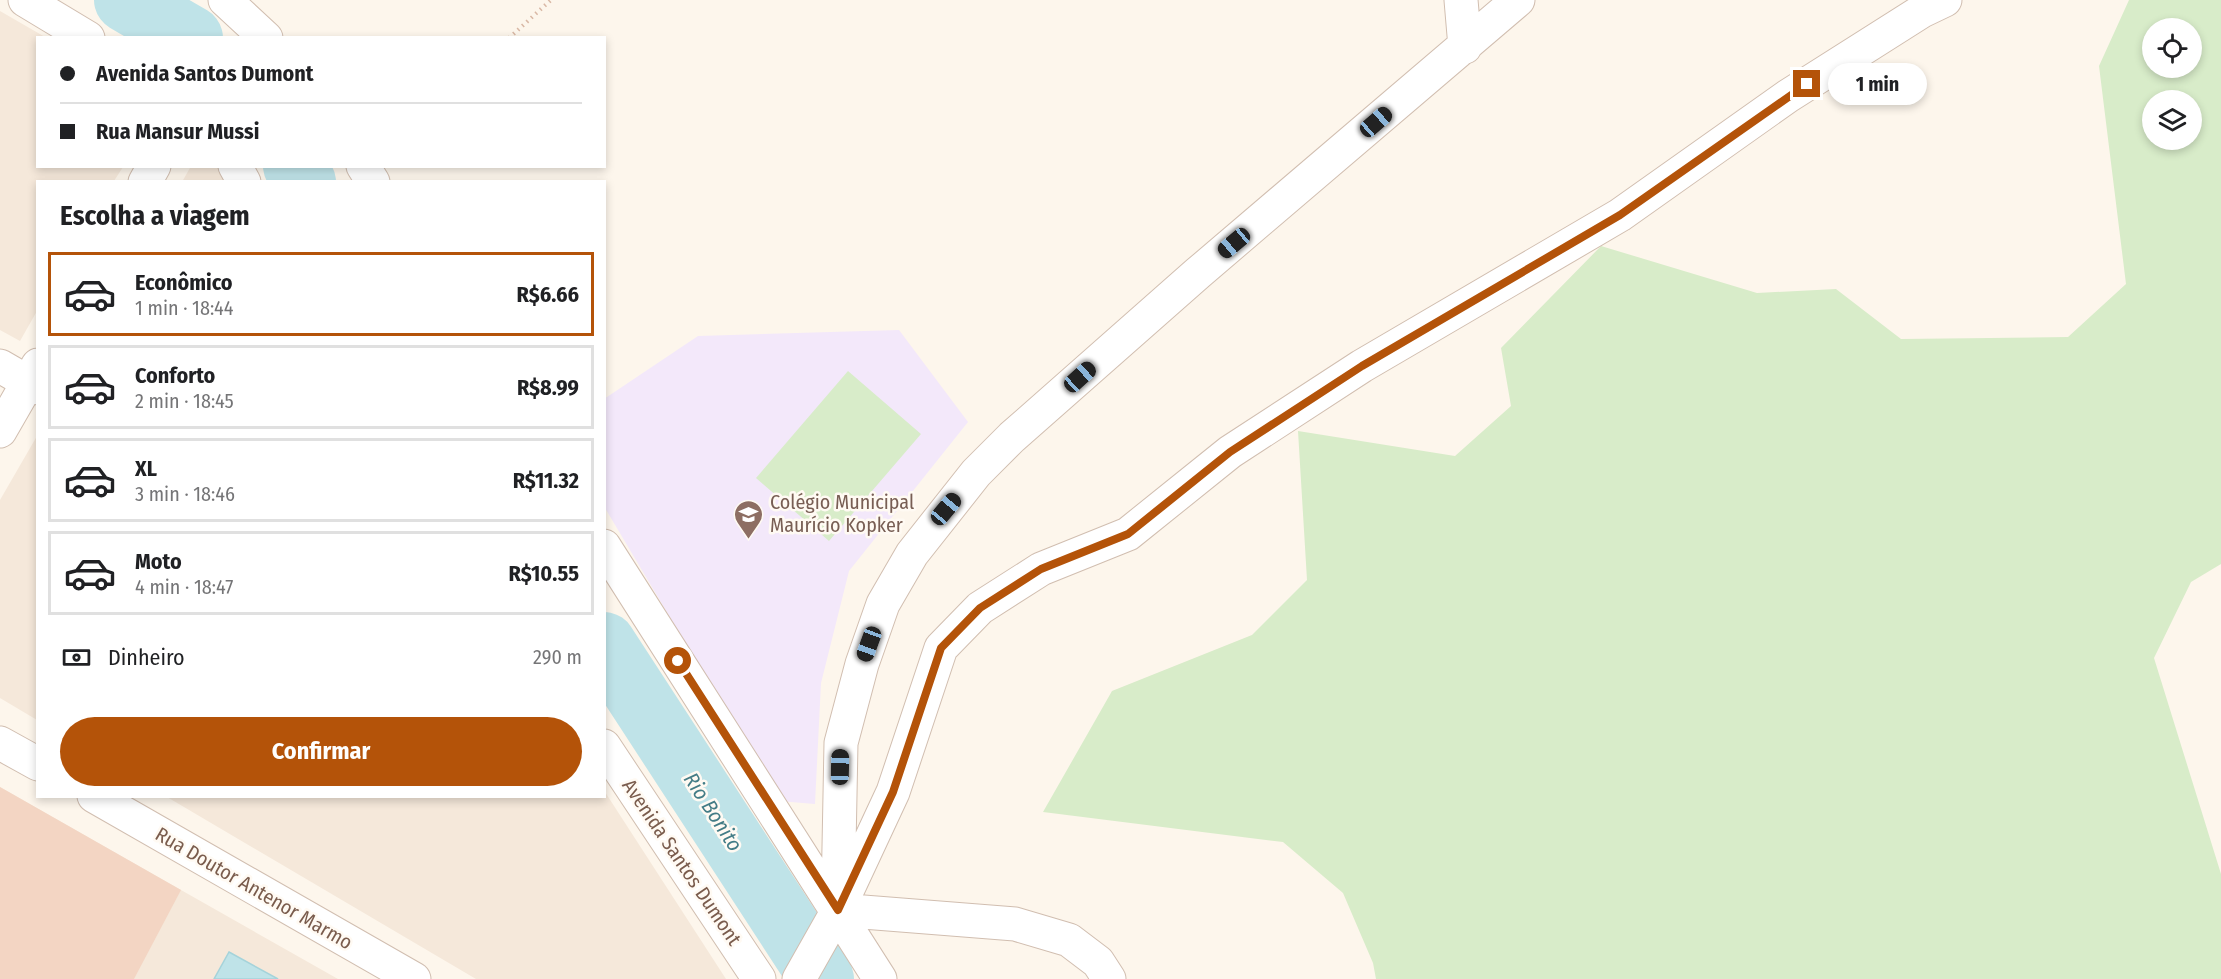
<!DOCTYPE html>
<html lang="pt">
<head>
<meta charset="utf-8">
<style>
	body { margin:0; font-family:"Fira Sans Condensed",sans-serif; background:#f2f2f2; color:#202124; height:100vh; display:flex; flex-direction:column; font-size:22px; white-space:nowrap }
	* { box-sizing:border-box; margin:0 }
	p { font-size:20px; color:#757577 }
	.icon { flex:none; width:33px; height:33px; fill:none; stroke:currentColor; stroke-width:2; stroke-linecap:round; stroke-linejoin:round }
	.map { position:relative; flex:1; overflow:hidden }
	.panel { position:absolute; left:36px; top:180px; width:570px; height:618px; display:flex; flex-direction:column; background:#fff; border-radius:0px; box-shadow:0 3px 9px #0003 }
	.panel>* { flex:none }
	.guide { position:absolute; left:36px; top:36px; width:570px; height:132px; border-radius:0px; box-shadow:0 3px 9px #0003; display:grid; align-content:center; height:132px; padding:0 24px; background:#fff }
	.fabs { position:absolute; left:2142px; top:18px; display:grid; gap:12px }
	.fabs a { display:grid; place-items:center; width:60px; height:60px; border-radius:50%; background:#fff; box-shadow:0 3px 9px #0003; font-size:30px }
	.end { position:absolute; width:27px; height:27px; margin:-14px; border:8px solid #b45309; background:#fff; box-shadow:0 0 0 3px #fff }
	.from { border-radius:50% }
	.bubble { position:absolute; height:42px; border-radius:21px; background:#fff; box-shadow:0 3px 9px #0003; font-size:20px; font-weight:700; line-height:42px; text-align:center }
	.car { position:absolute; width:18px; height:36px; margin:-18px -9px; border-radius:8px; box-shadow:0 0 4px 2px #0007; background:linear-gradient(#222 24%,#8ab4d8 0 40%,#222 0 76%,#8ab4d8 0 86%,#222 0) }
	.guide b { display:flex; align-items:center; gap:21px; height:57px; font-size:22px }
	.guide b+b { border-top:2px solid #e0e0e0 }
	.guide i { width:15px; height:15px; background:#202124 }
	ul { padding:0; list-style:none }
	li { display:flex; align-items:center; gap:18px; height:84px; margin:0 12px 9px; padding:0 12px; border:3px solid #e0e0e0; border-radius:0px }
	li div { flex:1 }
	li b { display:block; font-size:22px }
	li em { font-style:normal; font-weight:700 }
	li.current { border-color:#b45309 }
	li>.icon { width:54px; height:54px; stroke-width:1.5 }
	h2 { padding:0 24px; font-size:27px; line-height:72px }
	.pay { display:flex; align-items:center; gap:15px; height:66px; padding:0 24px; font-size:22px }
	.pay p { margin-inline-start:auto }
	.cta { display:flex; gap:12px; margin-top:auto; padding:12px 24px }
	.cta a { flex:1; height:69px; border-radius:36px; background:#b45309; color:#fff; font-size:24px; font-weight:700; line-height:69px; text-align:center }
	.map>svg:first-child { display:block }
</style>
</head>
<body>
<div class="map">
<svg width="2221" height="979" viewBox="0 0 2221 979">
	<rect width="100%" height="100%" fill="#fdf6ec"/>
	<path fill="#f5e8da" d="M0,11L45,37L38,38V166L123,167L114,181L38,182L37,311L20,341L0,330Z
		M191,166L221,167L230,182H182Z
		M37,436V720L0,698V500Z
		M0,787L181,890L338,979H0Z
		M605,792L726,979H476L167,797L604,796Z"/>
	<path fill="#f3e8fa" d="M899,330L968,422L849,571L821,683L815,804L779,801L605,508L604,399L698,336Z"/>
	<path fill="#d8ecc9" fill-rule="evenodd" d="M2129,0H2221V564L2191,582L2154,658L2221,874V979H1376L1373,963L1343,893L1283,842L1043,812L1112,691L1252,635L1307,580L1298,431L1455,456L1511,406L1501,348L1601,246L1757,293L1836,289L1901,339L2068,337L2126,284L2099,66ZM2152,28H2192V68H2152ZM2152,100H2192V140H2152Z
		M848,371L921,434L829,541L756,478Z"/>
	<path fill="#bfe3e8" stroke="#a5d3da" stroke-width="1.5" d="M229,952L278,979H214Z"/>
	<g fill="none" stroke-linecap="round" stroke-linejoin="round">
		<path stroke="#bfe3e8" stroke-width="64" d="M126,0L191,38
			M295,166L304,182
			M604,644L822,979"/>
	</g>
	<path fill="#f3d5c3" d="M0,787L181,890L134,979H0Z"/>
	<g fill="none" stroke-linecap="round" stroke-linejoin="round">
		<defs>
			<path id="minor" d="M25,0L88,38
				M225,0L266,38
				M1461,0L1465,47
				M235,166L244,182
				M363,166L373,182
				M145,182L154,166
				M0,366L38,388
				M0,431L38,365
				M604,546L880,979
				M0,743L38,764
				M604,746L759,979
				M94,796L414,979
				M838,899L841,743L862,664L883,604L912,554L976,473L1012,437L1198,273L1518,0
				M838,910L1015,924L1069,940L1098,962L1109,979
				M799,979L838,910L893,792L941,648L980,608L1041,569L1128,534L1230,452L1362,366L1620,215L1788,96L1922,11L1945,0"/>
		</defs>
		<use href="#minor" stroke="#d1beb0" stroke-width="35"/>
		<path stroke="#d9b8a5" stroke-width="4" stroke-dasharray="1.5 4.5" stroke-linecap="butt" d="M509,38L551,0"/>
		<use href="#minor" stroke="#fff" stroke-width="33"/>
	</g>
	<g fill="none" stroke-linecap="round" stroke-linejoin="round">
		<path stroke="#b45309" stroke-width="8" d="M678,661L838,910L893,792L941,648L980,608L1041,569L1128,534L1230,452L1362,366L1620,215L1807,84"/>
	</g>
	<defs>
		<symbol id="school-pin" viewBox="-11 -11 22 30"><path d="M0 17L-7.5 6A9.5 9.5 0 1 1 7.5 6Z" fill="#8d6e63" stroke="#fffaf3"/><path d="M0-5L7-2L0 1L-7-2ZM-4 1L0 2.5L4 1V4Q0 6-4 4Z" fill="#fff"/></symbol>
	</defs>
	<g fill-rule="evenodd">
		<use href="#school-pin" x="732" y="498" width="33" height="45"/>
	</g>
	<g text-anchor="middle" stroke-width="5" stroke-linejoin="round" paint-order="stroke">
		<g font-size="20" fill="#785e54" stroke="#fffaf3" text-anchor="start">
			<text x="770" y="509">Colégio Municipal<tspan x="770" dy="23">Maurício Kopker</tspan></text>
		</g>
		<g font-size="20" fill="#7a5c4d" stroke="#fffaf3">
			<text transform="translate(682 862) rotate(56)" y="7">Avenida Santos Dumont</text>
			<text transform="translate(254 888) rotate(30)" y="7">Rua Doutor Antenor Marmo</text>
		</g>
		<g font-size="21" font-style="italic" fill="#437c86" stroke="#fffaf3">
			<text transform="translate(713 812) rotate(57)" y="7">Rio Bonito</text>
		</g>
	</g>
</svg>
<div class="fabs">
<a><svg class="icon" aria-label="locate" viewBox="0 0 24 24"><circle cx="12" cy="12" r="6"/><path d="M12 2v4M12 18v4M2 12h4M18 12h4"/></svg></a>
<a><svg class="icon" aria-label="layers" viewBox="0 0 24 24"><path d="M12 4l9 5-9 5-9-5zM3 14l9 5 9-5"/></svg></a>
</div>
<i class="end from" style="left:678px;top:661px"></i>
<i class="end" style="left:1807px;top:84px"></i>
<div class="bubble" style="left:1828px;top:63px;width:99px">1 min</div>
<i class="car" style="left:1376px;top:122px;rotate:49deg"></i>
<i class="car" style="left:1234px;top:243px;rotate:230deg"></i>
<i class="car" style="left:1080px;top:377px;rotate:48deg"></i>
<i class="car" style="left:946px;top:509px;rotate:40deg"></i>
<i class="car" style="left:869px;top:644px;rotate:200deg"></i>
<i class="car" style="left:840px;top:767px;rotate:1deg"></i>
<div class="guide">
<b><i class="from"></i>Avenida Santos Dumont</b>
<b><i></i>Rua Mansur Mussi</b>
</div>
<section class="panel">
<h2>Escolha a viagem</h2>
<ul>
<li class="current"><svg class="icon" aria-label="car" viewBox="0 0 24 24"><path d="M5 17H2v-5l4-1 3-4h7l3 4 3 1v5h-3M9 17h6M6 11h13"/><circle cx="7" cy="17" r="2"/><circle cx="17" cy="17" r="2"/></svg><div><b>Econômico</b><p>1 min · 18:44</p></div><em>R$6.66</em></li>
<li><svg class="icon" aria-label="car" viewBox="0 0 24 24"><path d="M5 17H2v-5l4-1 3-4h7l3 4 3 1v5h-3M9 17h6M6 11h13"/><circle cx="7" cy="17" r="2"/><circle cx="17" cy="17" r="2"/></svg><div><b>Conforto</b><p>2 min · 18:45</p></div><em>R$8.99</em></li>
<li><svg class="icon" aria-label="car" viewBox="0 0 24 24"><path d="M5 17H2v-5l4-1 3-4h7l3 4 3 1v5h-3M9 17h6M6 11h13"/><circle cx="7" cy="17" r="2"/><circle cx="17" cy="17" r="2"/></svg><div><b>XL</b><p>3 min · 18:46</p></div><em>R$11.32</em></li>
<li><svg class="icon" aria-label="car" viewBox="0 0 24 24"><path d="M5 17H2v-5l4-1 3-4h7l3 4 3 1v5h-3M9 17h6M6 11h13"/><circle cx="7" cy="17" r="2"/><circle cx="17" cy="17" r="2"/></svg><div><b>Moto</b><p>4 min · 18:47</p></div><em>R$10.55</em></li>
</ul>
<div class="pay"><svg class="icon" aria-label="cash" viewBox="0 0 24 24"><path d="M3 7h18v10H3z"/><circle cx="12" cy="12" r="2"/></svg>Dinheiro<p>290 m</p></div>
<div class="cta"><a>Confirmar</a></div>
</section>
</div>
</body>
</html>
